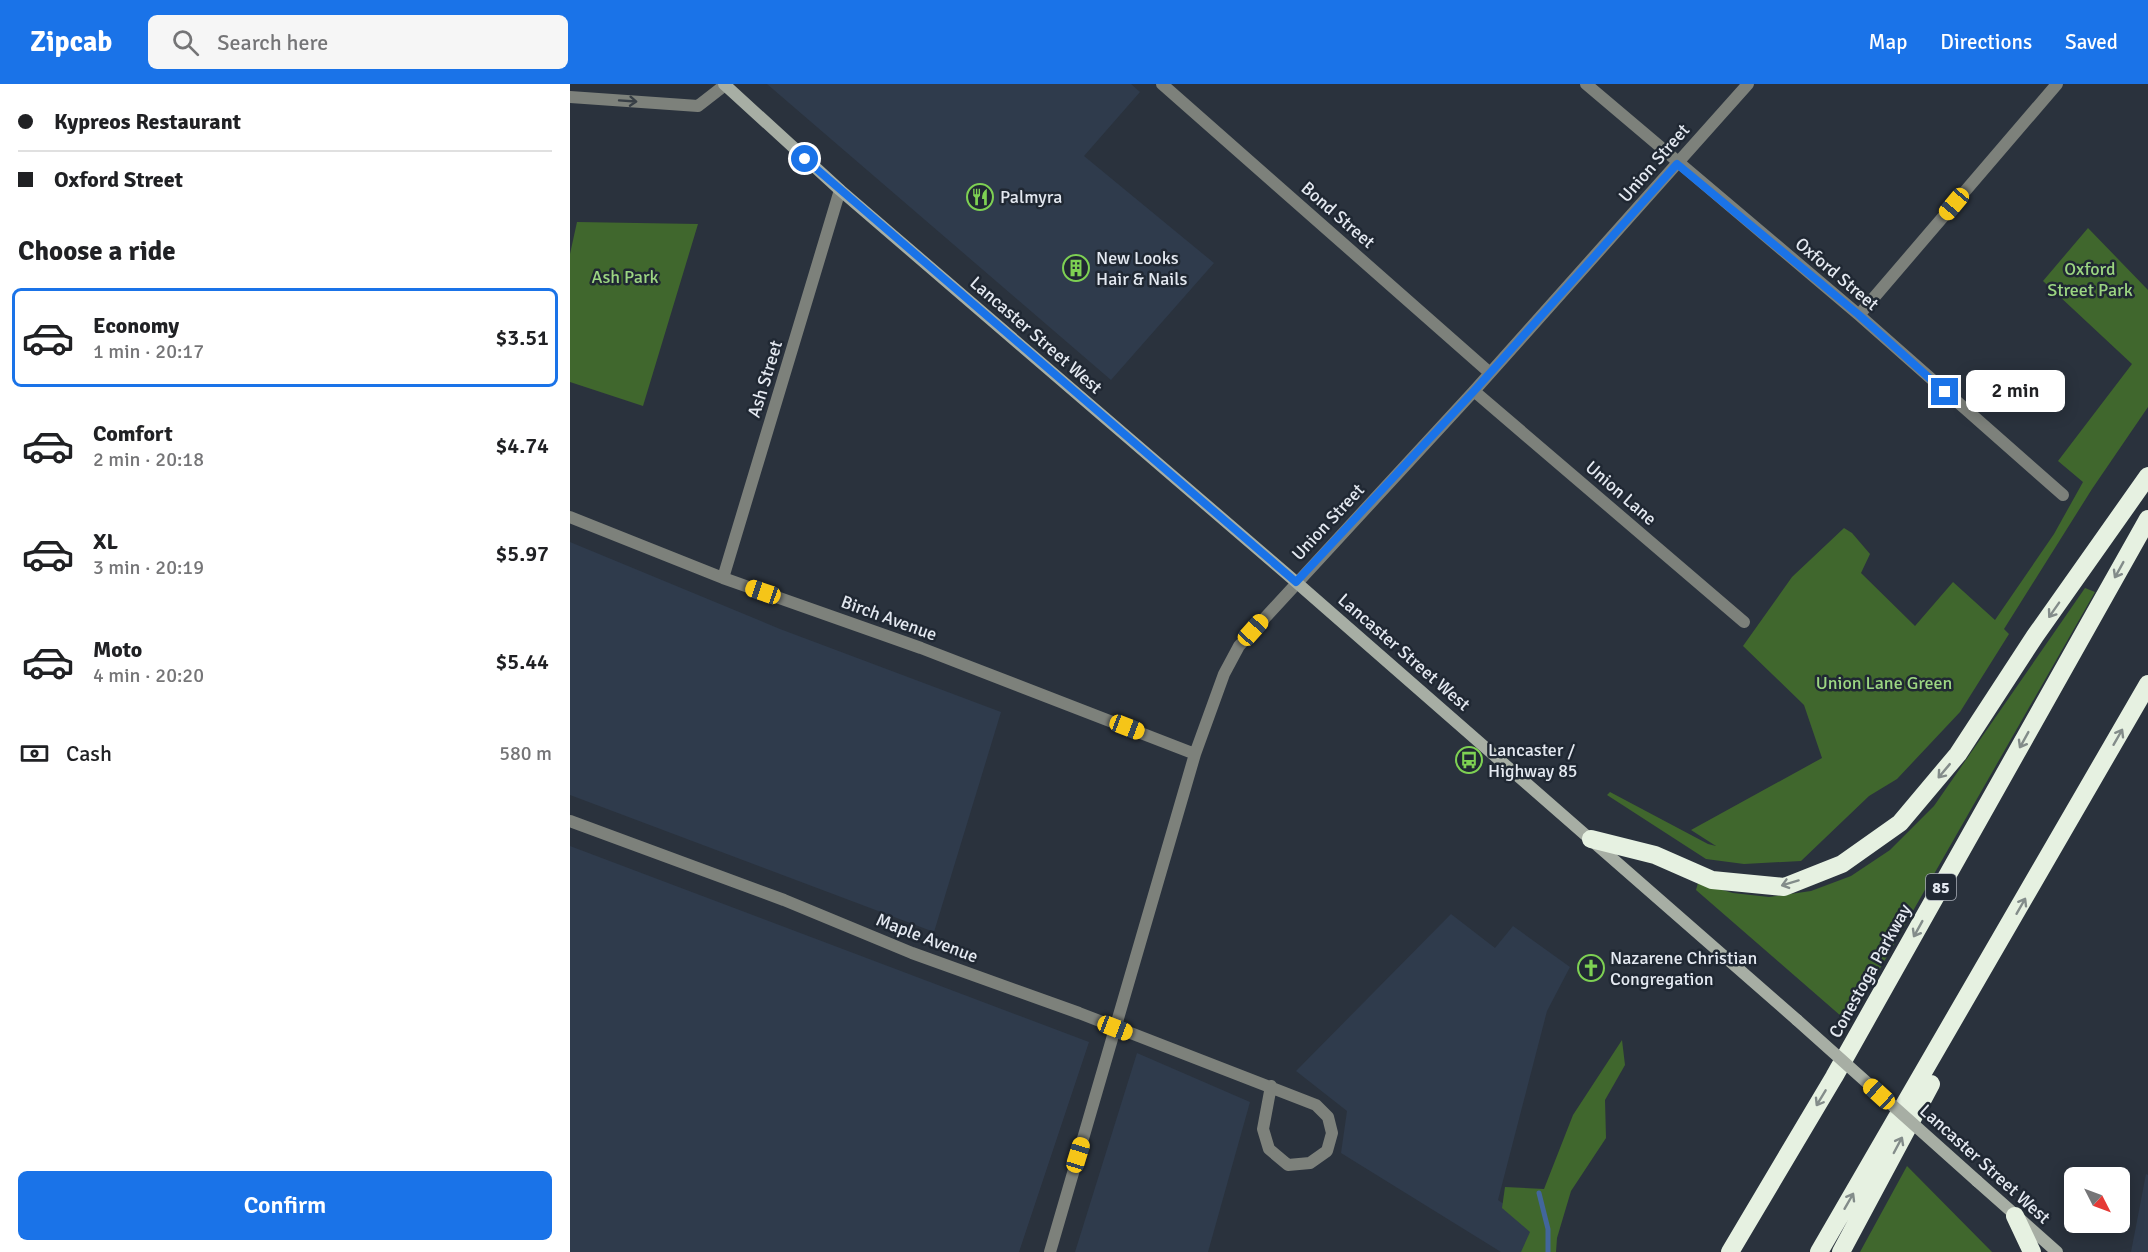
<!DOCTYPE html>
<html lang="en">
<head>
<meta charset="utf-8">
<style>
	body { margin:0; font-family:Signika,sans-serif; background:#f6f6f6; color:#202124; height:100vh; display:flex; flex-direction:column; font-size:22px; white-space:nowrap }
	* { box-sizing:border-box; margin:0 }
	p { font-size:20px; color:#757577 }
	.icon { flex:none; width:33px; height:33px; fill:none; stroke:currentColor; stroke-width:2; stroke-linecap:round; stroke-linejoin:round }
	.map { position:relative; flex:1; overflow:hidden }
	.panel { display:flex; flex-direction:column; background:#fff; width:570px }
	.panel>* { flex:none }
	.hud { display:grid; align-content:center; height:132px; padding:0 18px; background:#fff }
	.needle { width:39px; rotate:132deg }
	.controls { position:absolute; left:1494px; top:1083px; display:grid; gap:12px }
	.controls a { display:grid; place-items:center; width:66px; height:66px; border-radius:9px; background:#fff; box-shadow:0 3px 15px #0003; font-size:30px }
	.end { position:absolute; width:27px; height:27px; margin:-14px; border:8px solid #1a73e8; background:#fff; box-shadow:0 0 0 3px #fff }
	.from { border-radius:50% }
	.bubble { position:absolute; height:42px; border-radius:9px; background:#fff; box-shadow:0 3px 15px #0003; font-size:20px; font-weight:600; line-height:42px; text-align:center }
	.car { position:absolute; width:18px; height:36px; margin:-18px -9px; border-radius:8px; box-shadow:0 0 4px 2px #0007; background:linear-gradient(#f5c518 24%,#345 0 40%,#f5c518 0 76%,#345 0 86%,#f5c518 0) }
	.hud b { display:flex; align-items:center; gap:21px; height:57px; font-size:22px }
	.hud b+b { border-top:2px solid #e0e0e0 }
	.hud i { width:15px; height:15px; background:#202124 }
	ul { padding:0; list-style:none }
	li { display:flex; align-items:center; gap:18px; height:99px; margin:0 12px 9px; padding:0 6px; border:3px solid transparent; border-radius:9px }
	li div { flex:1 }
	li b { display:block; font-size:22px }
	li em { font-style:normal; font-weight:600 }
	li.on { border-color:#1a73e8 }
	li>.icon { width:54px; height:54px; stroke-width:1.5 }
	h2 { padding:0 18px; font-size:27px; line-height:72px }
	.pay { display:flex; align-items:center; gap:15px; height:66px; padding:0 18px; font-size:22px }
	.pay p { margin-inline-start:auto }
	.primary-button { display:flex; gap:12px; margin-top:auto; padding:12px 18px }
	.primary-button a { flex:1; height:69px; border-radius:9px; background:#1a73e8; color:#fff; font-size:24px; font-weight:600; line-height:69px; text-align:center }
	header { display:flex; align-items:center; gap:36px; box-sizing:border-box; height:84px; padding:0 30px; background:#1a73e8; color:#fff }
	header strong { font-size:28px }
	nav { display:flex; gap:33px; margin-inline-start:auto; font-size:21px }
	.search { width:420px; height:54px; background:#f6f6f6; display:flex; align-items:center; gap:15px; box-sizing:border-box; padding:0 21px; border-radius:9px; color:#757577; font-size:22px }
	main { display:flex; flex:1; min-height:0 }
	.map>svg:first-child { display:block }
</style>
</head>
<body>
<header>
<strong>Zipcab</strong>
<div class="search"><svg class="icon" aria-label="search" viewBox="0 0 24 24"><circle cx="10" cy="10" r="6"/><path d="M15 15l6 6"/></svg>Search here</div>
<nav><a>Map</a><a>Directions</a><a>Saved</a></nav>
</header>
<main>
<section class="panel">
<div class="hud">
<b><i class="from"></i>Kypreos Restaurant</b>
<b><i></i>Oxford Street</b>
</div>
<h2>Choose a ride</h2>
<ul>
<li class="on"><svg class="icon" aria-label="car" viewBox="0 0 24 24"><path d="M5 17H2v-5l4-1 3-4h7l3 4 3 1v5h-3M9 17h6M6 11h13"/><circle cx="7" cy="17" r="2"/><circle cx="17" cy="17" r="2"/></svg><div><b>Economy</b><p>1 min · 20:17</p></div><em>$3.51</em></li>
<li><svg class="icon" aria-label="car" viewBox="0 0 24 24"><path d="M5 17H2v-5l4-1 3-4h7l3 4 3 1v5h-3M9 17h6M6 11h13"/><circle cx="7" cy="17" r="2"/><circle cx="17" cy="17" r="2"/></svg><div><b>Comfort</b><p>2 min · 20:18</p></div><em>$4.74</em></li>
<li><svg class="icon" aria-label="car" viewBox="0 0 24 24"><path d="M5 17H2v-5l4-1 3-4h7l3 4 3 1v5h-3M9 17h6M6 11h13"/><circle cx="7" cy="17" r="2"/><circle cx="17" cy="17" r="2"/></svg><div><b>XL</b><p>3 min · 20:19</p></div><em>$5.97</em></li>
<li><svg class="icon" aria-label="car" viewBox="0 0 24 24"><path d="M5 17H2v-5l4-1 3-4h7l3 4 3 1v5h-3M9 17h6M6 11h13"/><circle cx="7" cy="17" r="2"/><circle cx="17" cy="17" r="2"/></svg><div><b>Moto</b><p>4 min · 20:20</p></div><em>$5.44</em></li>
</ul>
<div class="pay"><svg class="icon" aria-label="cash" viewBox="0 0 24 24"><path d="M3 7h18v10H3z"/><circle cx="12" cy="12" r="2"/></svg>Cash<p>580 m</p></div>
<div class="primary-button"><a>Confirm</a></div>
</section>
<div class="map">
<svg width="1578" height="1168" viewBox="0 0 1578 1168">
	<rect width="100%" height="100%" fill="#2a323d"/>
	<path fill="#2f3b4c" d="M197,0H561L570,8L514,72L644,179L541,296Z
		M0,458L210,545L431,628L364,848L0,711Z
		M0,762L519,958L449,1168H0Z
		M881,830L925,864L943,842L1000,883L977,927L928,1116L973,1148L966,1168H931L771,1069L777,1027L726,987Z
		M567,969L680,1018L638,1168H505Z
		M1576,1090L1578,1091V1168H1561Z"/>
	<path fill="#40672d" d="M7,138L128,140L73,322L0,298V170Z
		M1518,144L1578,206V323L1522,405L1434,545L1439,550L1390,628L1327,695L1299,712L1231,777L1174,780L1136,775L1037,711L1040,708L1138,760L1146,762L1121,746L1252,674L1234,621L1173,562L1222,493L1274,444L1282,449L1300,470L1291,489L1345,542L1383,498L1425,536L1484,450L1513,398L1488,377L1562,280L1473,197Z
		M1515,504L1525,508L1279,939L1126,806L1128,799L1163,809L1199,813L1241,807L1281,792L1320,766L1364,722Z
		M1052,956L1055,981L1035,1016L1036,1054L1001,1107L987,1154L986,1168H951L960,1148L932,1124L935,1103L974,1105L1003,1031Z
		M1337,1082L1422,1168H1290Z"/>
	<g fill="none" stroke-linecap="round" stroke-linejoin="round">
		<path stroke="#42669c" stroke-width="5" d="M969,1109L978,1145V1168"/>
		<path stroke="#7d817b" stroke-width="12" d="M592,0L920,289
			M1016,0L1289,231L1493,411
			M0,13L128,22L155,1
			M1289,231L1487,0
			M904,307L1174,538
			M0,433L153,494L351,564L625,670
			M153,494L270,106
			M0,737L214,816L342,869L509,929L746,1021L758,1033L762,1049L757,1067L740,1079L718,1081L699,1065L693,1045L701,1002
			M480,1168L625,670L654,590L669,562L904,307L1178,0"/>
		<path stroke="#a7aea4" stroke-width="12" d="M154,0L270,106L726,498L1227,936
			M1407,1097L1487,1168"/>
		<path stroke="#e6f1e1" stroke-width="18" d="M1021,755L1085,771L1142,796L1214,803L1272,780L1330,739L1388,670L1465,552L1578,392
			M1445,1132L1462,1168
			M1160,1168L1264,993L1578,435
			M1249,1168L1578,600
			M1271,1168L1361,1000"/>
		<path stroke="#a7aea4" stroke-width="12" d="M1227,936L1407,1097"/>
	</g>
	<defs><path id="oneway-shaft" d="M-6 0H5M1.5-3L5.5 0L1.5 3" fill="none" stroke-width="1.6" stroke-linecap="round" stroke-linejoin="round" transform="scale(1.5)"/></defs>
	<use stroke="#373e45" href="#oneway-shaft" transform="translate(58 17) rotate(4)"/>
	<g stroke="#838c8a">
		<use href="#oneway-shaft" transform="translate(1549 486) rotate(119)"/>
		<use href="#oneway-shaft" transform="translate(1484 526) rotate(125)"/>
		<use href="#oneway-shaft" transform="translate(1548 653) rotate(-60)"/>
		<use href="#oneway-shaft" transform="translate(1454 656) rotate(119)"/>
		<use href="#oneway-shaft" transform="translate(1374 687) rotate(130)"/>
		<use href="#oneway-shaft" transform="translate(1220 799) rotate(163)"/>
		<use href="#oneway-shaft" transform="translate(1451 822) rotate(-60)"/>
		<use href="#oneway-shaft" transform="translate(1348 845) rotate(119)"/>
		<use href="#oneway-shaft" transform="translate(1251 1014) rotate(121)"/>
		<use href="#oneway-shaft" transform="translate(1328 1061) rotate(-62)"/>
		<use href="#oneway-shaft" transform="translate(1279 1117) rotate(-60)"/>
	</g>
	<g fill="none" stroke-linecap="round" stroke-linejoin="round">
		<path stroke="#1a73e8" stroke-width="8" d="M235,75L726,498L904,307L1107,80L1289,231L1375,308"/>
	</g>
	<defs>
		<symbol id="restaurant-ring" viewBox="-11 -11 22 22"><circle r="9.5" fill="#202833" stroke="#7ed153" stroke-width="1.5"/><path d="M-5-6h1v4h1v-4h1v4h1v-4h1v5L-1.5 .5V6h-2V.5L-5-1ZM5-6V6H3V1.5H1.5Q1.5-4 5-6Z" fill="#7ed153"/></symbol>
		<symbol id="building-ring" viewBox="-11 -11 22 22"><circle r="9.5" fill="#202833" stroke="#7ed153" stroke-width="1.5"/><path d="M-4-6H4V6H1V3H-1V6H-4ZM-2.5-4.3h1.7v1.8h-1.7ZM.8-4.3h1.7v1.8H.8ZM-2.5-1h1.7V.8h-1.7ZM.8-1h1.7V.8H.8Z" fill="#7ed153"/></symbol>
		<symbol id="bus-ring" viewBox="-11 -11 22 22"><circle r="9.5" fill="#202833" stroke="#7ed153" stroke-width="1.5"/><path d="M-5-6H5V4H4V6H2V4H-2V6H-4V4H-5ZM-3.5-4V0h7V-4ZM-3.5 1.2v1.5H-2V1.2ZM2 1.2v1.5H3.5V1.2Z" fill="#7ed153"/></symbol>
		<symbol id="church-ring" viewBox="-11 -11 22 22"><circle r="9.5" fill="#202833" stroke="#7ed153" stroke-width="1.5"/><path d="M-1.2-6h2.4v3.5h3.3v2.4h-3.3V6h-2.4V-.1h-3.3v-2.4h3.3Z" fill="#7ed153"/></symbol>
	</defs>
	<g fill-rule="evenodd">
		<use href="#restaurant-ring" x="395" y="98" width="30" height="30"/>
		<use href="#building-ring" x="491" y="169" width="30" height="30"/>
		<use href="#bus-ring" x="884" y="661" width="30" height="30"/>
		<use href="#church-ring" x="1006" y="869" width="30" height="30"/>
	</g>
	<g text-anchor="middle" stroke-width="5" stroke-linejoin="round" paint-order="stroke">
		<rect fill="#202833" stroke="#a9afb8" stroke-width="1.5" x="1356" y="790" width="30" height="26" rx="4.5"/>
		<g font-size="16" font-weight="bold" fill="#e4e9f1">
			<text x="1371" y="809">85</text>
		</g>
		<g font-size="18" fill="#e4e9f1" stroke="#202833">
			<text transform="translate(1084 79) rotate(-49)" y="6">Union Street</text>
			<text transform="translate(768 131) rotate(41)" y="6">Bond Street</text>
			<text transform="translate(1267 190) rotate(40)" y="6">Oxford Street</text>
			<text transform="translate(466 251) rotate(41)" y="6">Lancaster Street West</text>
			<text transform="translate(195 295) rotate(-73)" y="6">Ash Street</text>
			<text transform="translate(1051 409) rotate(41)" y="6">Union Lane</text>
			<text transform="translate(758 438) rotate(-47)" y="6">Union Street</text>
			<text transform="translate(319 534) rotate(20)" y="6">Birch Avenue</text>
			<text transform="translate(834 568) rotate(41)" y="6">Lancaster Street West</text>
			<text transform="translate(357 854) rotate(21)" y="6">Maple Avenue</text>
			<text transform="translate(1300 887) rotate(-61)" y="6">Conestoga Parkway</text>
			<text transform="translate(1415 1080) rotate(42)" y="6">Lancaster Street West</text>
		</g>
		<g font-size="18" fill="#e4e9f1" stroke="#202833" text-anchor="start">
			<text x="430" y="119">Palmyra</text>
			<text x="526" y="180">New Looks<tspan x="526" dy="21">Hair &amp; Nails</tspan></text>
			<text x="918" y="672">Lancaster /<tspan x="918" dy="21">Highway 85</tspan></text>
			<text x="1040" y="880">Nazarene Christian<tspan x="1040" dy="21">Congregation</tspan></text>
		</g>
		<g font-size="18" fill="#9cd682" stroke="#202833">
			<text x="1520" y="191">Oxford<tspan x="1520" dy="21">Street Park</tspan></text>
			<text x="55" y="199">Ash Park</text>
			<text x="1314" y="605">Union Lane Green</text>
		</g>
	</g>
</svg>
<div class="controls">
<a><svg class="needle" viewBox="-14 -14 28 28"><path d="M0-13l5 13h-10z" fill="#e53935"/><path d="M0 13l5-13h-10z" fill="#757577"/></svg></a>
</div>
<i class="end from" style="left:235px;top:75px"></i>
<i class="end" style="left:1375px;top:308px"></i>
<div class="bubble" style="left:1396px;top:286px;width:99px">2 min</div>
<i class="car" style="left:1384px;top:120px;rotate:220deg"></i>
<i class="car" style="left:193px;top:508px;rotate:289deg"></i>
<i class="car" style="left:683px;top:546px;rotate:42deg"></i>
<i class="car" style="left:557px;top:643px;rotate:111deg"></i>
<i class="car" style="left:545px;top:944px;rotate:111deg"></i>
<i class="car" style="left:1309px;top:1010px;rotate:312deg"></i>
<i class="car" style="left:508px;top:1071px;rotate:17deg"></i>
</div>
</main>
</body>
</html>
